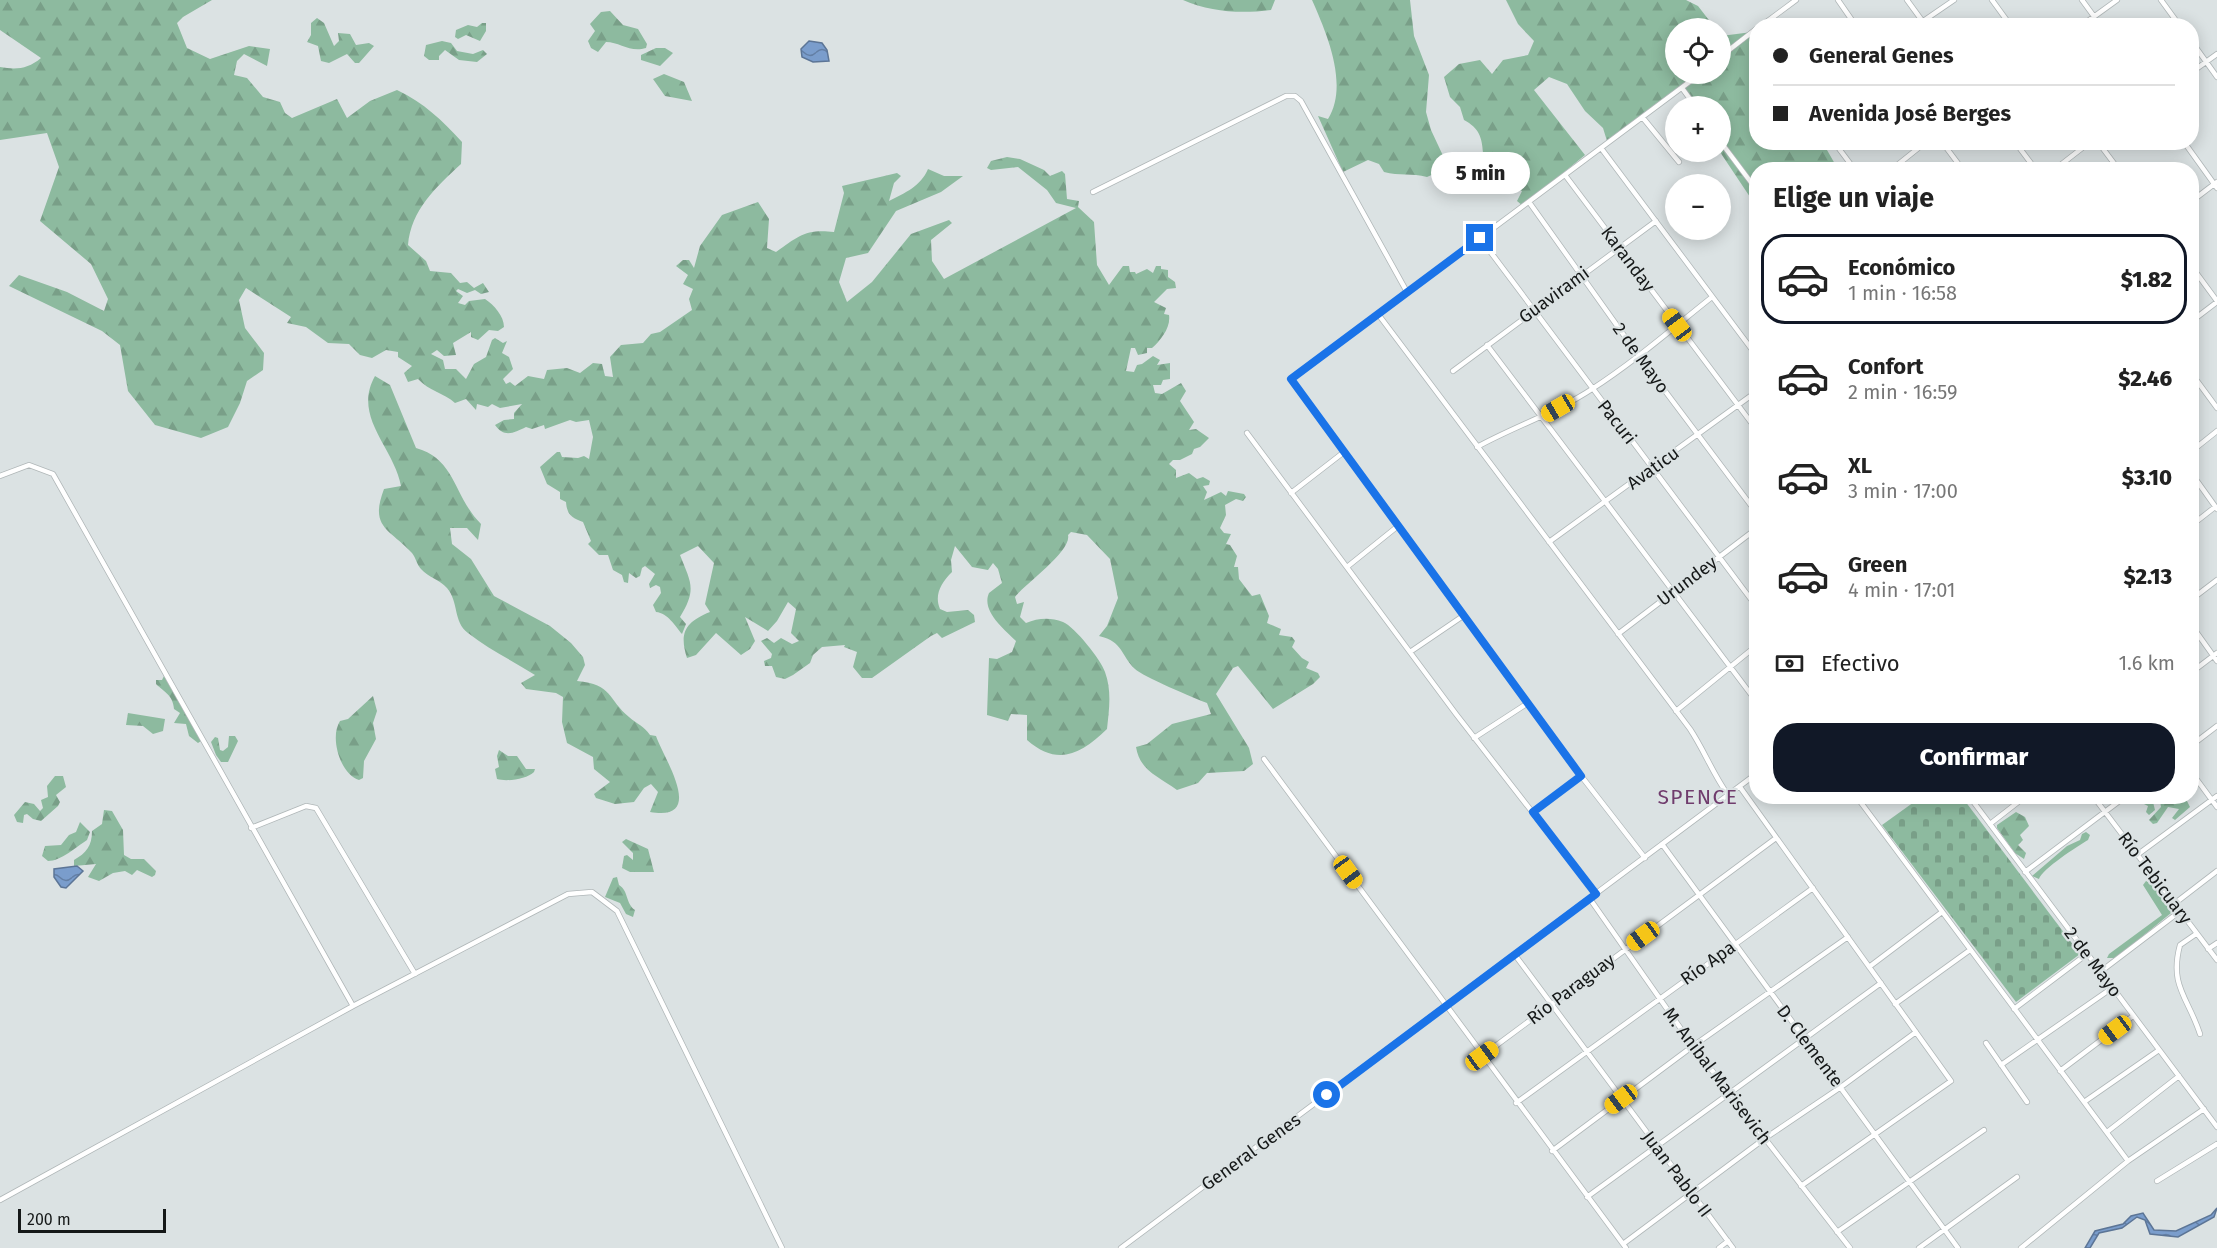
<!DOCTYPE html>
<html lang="es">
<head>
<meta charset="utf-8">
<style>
	body { margin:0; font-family:"Fira Sans",sans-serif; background:#f2f2f2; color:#222; height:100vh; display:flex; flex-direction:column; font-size:22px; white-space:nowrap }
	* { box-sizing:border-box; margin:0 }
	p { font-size:20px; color:#767676 }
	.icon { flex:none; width:33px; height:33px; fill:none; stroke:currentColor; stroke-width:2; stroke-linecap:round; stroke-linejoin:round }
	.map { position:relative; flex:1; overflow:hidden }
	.side { position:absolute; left:1749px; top:162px; width:450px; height:642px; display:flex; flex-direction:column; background:#fff; border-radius:24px; box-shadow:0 3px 15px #0003 }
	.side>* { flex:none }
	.hud { position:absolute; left:1749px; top:18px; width:450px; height:132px; border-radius:24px; box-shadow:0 3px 15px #0003; display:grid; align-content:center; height:132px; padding:0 24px; background:#fff }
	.tools { position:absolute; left:1665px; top:18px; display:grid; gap:12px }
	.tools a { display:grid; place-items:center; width:66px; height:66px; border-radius:50%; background:#fff; box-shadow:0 3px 15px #0003; font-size:30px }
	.scale { position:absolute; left:18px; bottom:15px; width:148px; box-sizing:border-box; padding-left:6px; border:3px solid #151818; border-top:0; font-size:16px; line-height:21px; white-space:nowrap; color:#151818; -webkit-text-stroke:4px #dbe2e3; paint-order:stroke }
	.end { position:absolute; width:27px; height:27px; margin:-14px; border:8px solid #1a73e8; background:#fff; box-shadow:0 0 0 3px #fff }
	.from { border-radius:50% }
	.bubble { position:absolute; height:42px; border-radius:21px; background:#fff; box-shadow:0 3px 15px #0003; font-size:20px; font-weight:800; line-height:42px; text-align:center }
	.car { position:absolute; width:18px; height:36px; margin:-18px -9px; border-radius:8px; box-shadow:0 0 4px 2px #0007; background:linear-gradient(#f5c518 24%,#345 0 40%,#f5c518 0 76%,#345 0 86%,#f5c518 0) }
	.hud b { display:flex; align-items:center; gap:21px; height:57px; font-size:22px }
	.hud b+b { border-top:2px solid #e0e0e0 }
	.hud i { width:15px; height:15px; background:#222 }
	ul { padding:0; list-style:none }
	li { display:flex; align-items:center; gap:18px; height:90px; margin:0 12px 9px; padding:0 12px; border:3px solid transparent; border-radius:24px }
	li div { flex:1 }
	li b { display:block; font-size:22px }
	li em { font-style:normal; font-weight:800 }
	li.current { border-color:#111827 }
	li>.icon { width:54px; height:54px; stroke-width:1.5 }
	h2 { padding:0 24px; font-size:27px; line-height:72px }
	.pay { display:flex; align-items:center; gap:15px; height:66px; padding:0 24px; font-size:22px }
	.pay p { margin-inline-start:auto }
	.cta { display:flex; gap:12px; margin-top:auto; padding:12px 24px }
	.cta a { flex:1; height:69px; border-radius:24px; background:#111827; color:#fff; font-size:24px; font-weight:800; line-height:69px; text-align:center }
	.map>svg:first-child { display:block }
</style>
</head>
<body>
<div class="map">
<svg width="2217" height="1248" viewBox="0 0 2217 1248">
	<defs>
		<pattern id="forest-firs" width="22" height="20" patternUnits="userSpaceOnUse" patternTransform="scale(1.5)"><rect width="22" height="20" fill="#8dba9f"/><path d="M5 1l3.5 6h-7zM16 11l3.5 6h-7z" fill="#799f88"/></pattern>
		<pattern id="cemetery-stones" width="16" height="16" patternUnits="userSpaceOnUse" patternTransform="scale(1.5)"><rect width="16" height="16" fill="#8dba9f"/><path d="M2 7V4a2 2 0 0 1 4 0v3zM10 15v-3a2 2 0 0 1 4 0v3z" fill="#799f88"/></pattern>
		<pattern id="water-waves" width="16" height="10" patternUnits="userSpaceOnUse" patternTransform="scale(1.5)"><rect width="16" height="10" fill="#7a9dcc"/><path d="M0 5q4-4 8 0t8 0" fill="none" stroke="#637fa5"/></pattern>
	</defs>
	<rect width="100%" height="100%" fill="#dbe2e3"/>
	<path fill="url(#forest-firs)" d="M0,0H212L183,17L177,23L187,48L210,59L249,46L270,49L267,66L244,54L237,61L234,75L247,78L263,97L280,102L285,113L292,118L337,99L347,118L370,101L397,90C424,103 442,120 462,142L461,164C436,187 411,210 408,245L426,261L430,271L451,273L460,283L467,282L474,288L483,283L489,292L481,294L475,290L467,293L458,289L456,291L463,296L458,303L465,305L469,301L485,299C494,305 504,316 504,327L498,331L489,330L478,340L471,337V332L453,343L456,355L444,356L437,350L431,354L443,360L445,369H456L466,379L474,364L486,357L492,340L495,338L503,343L507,341L502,353L509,357L513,369L503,379L506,384L510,382L515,386L528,376L544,379L547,370L567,368L580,373L593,363L602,364L605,376L613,377L610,357L621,345L643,343L651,334L660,332L692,310L689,299L693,289L683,284L688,275L676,266L683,260H689L694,268L700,246L722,215L758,202L769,219L767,248L776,252C799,236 805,229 834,232L844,193L842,186L897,173L901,176L894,183L889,201C905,193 921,186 928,169L944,176H963L941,192L896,211L868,253L846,258L839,282L847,302L872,282L911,234L949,220L952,223L931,240L932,261L944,279L1076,208L1056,203L1047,190L1018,167L991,170L987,168L991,161L1007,157L1020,159L1044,170L1050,176L1062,171L1065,174L1067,199L1079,201L1078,207L1094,222L1097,265L1109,285L1123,266H1129L1130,272H1135L1136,274L1147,269L1153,273L1156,266H1161V269L1168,270V277L1175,282L1176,288L1167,289L1154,302L1166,308L1164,314L1169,315C1171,327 1161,340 1152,348H1147V353L1138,355L1135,348H1131L1126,371L1134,372L1137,365L1142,364L1153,356L1160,360L1157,365L1170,363V379L1163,380L1161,385H1153L1155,393L1162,394L1181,383L1186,391L1180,401L1194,422L1189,430L1196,429L1209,438L1200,447L1194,449L1192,454L1180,460H1173L1169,464L1176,470V478L1189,473L1197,479L1203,477L1210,481L1209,485L1203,486L1207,492L1204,500L1221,492L1226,496L1228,491L1244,494L1246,497L1243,501L1236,499L1225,505L1226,515L1220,528L1224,533L1231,534L1226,544L1230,545L1237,556L1234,567H1238L1239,579L1252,596L1260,594L1269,616L1267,623L1281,629L1279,635L1292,637L1295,641L1292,647L1302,658L1309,662L1306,668L1318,673L1320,677L1313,684L1273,709L1238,666L1233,668L1216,694L1249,748L1253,764L1244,771L1207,773L1198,783L1177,790C1158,776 1140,771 1136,747L1147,744L1172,724L1211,714L1207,703C1196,699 1142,676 1135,669C1120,655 1124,642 1099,636L1107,626L1118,598L1110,559L1087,535L1071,532L1068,535C1072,551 1026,583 1015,597L1017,604L1024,602L1020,617L1026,623C1038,618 1050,617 1063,622C1075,627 1101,660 1105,672C1112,691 1109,710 1107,729C1081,754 1058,767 1027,740V715L1011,714L1008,721L987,715L989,658L997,659L1012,652L1016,641C1004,629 981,611 989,593L1002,583L998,569L993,563L988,570L972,567L955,546L951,560L952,572C941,583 934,595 940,609L947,612L968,610L974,615L975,622L942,638L937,633L931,636L872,678H862L853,667L857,652L844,647L845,645L822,647L813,655L810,663L793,675L785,679L776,677L772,666H765L764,661L771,658L772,654L761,641L767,638L774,643L781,638L792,644L799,641L791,633L796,609L788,602L777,621L768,631L745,617L755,641L750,649L741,655L716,633L696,655L687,658C679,633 685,622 710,612L705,604L714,563L698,546L680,555C691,583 697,589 680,617L686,624L682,634C675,626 668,613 656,612L653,605L661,593L660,587L656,585L650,588L649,584L655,574L645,566L642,568L640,576L636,578L629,573L628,583L624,582L622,575L613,570L608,555H599L588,544L591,541L583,522C572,518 567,515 566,502L560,499V492L547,484L540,467L557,452H560L562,457L578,458L584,456L589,459L593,437L589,420L576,422L570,420L545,429L544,425L532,429L526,427C514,433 504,438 495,425L504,420L514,419V413L522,404L500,408L492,404L488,407L477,404L476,410L466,399L455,403C444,393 429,391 418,379L408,382L404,373L412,366L398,357V352L386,350L372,358L360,355L349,344L328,343L306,327L287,323L291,317L246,288L239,300L245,328L264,353L263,370L247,381L240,403L228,427L201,438L155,425L128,391L120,345L102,331L9,286L19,275L67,292L104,311L108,299L91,264L40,221L59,167L47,133L0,140V67C16,70 28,69 41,58L0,30Z
		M1183,0H1275L1271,10C1240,14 1211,12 1183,0Z
		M1312,0H1410L1414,36L1429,75L1426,112L1431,130L1445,160V169L1427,177C1412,173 1399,176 1384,172L1379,164L1368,160L1343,172L1318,116L1328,119C1349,85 1327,34 1312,0Z
		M1506,0H1686L1698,6L1715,28H1676V74H1720L1721,36L1752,32L1756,38V142L1823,143L1835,164L1823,169L1756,170V206L1720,152V106H1693L1682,88L1607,141L1603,128L1585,111L1567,84L1549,77L1534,90L1585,155L1523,206L1517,201L1522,191L1517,189L1509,192L1503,168L1483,153C1482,137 1479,128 1464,120L1460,107L1450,97L1444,77L1459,64L1480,60L1492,74L1503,60L1528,55L1534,41L1518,24Z
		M610,11L623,25L638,29L647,44L646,48C630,53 620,42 606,42L598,52L591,48L588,41L595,31L590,24L601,12Z
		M317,18L324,23L334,46L339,41L338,33L350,34L356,45L369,43L374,46L359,63H355L347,54L329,63L321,61L318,46L307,42L311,35V23Z
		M482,23H486V31L480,41L466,35L458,39L455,37L456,30L468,25L477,27Z
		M442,41L451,43L457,51L473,54L483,50L487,54L477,62L459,60L445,50L439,56V60H429L424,56L426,45Z
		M656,48H665L673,53L660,66L641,60V55Z
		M664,74L684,82L692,101L665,96L653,79Z
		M375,376L390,385L416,448C456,459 453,496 481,524L478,540L467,528H450L452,544L471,559L494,596L550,626L571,643L583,657L585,665L577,681C613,684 608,700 629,717C637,724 644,726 650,735L656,736C664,759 707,822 650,812L658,792L651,784L644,788L634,802L615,804L596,798L594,794L610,782L594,769L593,757L567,743L562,722L563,697L556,693L526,689L521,683L535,675C513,661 488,649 468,633C453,622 459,602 447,588C440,580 428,577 421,569C417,565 416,558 412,553C390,529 369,528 384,489L401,486C394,447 352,417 375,376Z
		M164,676L201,741L198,743L189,736L186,724L174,723L180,713L174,709C173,695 164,692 156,684V680H162Z
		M373,696L377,711L373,723L376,739L364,761L363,778L359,780C341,775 329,738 340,721L348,719Z
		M128,713L165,719L163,731L153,734L143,726L126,725Z
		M229,736H235L238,741L228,762H221L216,755L211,742L215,737L218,738L220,750L223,751L228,747Z
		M499,750L508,756H517L526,769H535L534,772C527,779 507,782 497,779L495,769L499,767L497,756Z
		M55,776H63L66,787L56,795L60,802L58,806L41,821L33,819L27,814L24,815L23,823L17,822L14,815L25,802L34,804L40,811L43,808L41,800L48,797L47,786Z
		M2144,796L2149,800L2153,797H2185L2190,807L2175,820L2172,818L2179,809L2168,807L2157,823L2153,824L2149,820L2161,807L2160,801L2156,799L2153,802L2155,810L2149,815L2146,812L2148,806L2142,803Z
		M104,810L112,811L123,830L124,855L131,859H144L156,871L155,875L152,877L137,870L132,875L125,871L113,873L99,881L88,877L96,864L74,866V860C86,853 92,846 92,831L102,824Z
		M2016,812L2025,817L2029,826L2020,835L2023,840L2018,845L2026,853L2024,859L2015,853L1997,828V825Z
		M80,822L90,832L87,840C76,847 61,861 48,861L42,856L45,846L61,845L69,835L76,832Z
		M2086,832L2090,835L2088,840C2078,846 2042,869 2039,879L2032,876L2067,846L2080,840L2082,834Z
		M626,839L648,849L654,872H630L622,868L624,856L627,855L633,860V853L622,842Z
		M617,877L619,885C629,891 625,903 635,910L633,917L626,914L620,903L605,897L613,878Z
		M2146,881C2157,885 2171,901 2171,913L2116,958H2107L2109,954L2162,915L2143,885Z"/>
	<path fill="url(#cemetery-stones)" d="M1921,797H1962L2080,954L2016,1002L1882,825Z"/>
	<path fill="url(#water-waves)" stroke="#5c7596" stroke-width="1.5" d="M809,41L822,43L827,50L829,61L813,62L802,57L801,49Z
		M77,866L83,871L66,888L61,887L54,877V869Z
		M2217,1208L2214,1217L2178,1237L2150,1234L2145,1220L2137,1217L2122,1228L2099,1233L2090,1248H2085L2095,1231L2123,1224L2131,1216L2143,1213L2154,1230L2176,1231L2211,1215Z"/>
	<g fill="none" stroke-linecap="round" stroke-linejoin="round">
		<defs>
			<path id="street" d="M1838,0L1856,26
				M1907,0L1926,26
				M1992,0L2011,26
				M2082,0L2101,26
				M2161,0L2180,26
				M1761,26L1796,0
				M1916,26L1954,0
				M2081,26L2117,0
				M2192,42L2217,77
				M1720,57L1756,29
				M2192,72L2217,54
				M1682,88L1695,106
				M1643,118L1679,162
				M1720,141L1756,189
				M1834,142L1855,170
				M1942,142L1963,170
				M2015,142L2036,170
				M2098,142L2119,170
				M2184,142L2217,188
				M1601,148L1756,355
				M1891,170L1926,142
				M2054,170L2090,142
				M1565,175L1756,429
				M1093,192L1286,96H1295L1301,101L1407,292
				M2192,201L2217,182
				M1529,202L1638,355L1756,512
				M1480,238L1756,606
				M2192,267L2217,301
				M1378,314L1690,729C1704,750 1713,774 1728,795
				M2192,321L2217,302
				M1487,345L1756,701
				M1453,371L1656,221
				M2192,374L2217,408
				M1247,433L1456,714L1596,894
				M1477,447C1515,426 1556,413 1592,389C1634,362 1673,328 1712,297
				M2192,451L2217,431
				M2192,474L2217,509
				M0,476L29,465L53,474L353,1006
				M1291,493L1344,452
				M2192,525L2215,507
				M1549,542L1756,392
				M1347,567L1398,526
				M2192,599L2217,580
				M2192,626L2217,661
				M1618,634L1756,529
				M1410,652L1463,616
				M2192,672L2217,653
				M1676,711L1756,646
				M1474,738L1528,703
				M2192,745L2217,726
				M1264,759L1626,1248
				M2192,773L2217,807
				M1740,787L1951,1081L1801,1186
				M1856,796L2128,1161
				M1969,796L2217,1127
				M2093,796L2217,960
				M1533,812L1581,776
				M1990,824L2026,796
				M251,828L306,806L316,808L415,974
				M1662,844L1958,1248
				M2137,855L2217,796
				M1645,858L1575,768L1291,379L1700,74
				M2025,872L2126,796
				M1590,899L1693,1046L1850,1248
				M2174,904L2217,871
				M2196,934L2180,945C2169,986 2188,997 2200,1034
				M2208,949L2217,943
				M1515,955L1733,1248
				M1869,967L1942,912
				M2100,972L2179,912
				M1895,1004L1970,950
				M2014,1009L2087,954
				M1986,1043L2027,1102
				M1482,1056L1776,838
				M2001,1065L2112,988
				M2060,1071L2133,1016
				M2084,1102L2159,1050
				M1516,1103L1813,888
				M2107,1132L2179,1076
				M1552,1151L1693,1046L1848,937
				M2157,1181L2217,1144
				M1587,1197L1881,983
				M0,1200L353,1006L568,894L592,892L617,911L782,1248
				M1837,1232L1984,1130
				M1623,1244L1764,1139L1841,1087L1916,1032
				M1121,1248L1756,774
				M1719,1248L1728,1241
				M1919,1248L2017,1177
				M2021,1248L2128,1161L2204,1109"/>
		</defs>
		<use href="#street" stroke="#b0b7b8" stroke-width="6"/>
		<use href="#street" stroke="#fff" stroke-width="4.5"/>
	</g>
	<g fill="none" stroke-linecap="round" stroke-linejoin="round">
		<path stroke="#1a73e8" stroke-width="8" d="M1327,1095L1596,894L1533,812L1581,776L1291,379L1480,238"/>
	</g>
	<g text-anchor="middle" stroke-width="4.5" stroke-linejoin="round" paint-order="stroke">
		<g font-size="18" fill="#151818" stroke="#dbe2e3">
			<text transform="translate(1628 259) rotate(53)" y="6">Karanday</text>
			<text transform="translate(1554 295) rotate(-36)" y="6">Guavirami</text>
			<text transform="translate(1641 358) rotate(54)" y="6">2 de Mayo</text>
			<text transform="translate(1617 422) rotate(52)" y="6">Pacuri</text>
			<text transform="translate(1653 468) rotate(-36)" y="6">Avaticu</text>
			<text transform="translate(1687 581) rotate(-37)" y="6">Urundey</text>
			<text transform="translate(2155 878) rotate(53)" y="6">Río Tebicuary</text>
			<text transform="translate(2093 962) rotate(53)" y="6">2 de Mayo</text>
			<text transform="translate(1708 963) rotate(-35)" y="6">Río Apa</text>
			<text transform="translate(1571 989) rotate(-37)" y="6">Río Paraguay</text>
			<text transform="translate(1810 1046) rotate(53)" y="6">D. Clemente</text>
			<text transform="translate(1717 1076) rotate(53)" y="6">M. Anibal Marisevich</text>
			<text transform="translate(1251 1152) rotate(-36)" y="6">General Genes</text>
			<text transform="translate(1677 1174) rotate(53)" y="6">Juan Pablo II</text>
		</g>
		<g font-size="21" letter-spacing="1.5" fill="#703c6d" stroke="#dbe2e3">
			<text x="1698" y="804">SPENCE</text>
		</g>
	</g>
</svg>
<div class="tools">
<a><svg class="icon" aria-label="locate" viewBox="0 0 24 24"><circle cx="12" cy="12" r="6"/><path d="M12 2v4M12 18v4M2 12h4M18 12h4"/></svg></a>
<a>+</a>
<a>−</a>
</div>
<div class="scale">200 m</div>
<i class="end from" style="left:1327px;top:1095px"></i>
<i class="end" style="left:1480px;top:238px"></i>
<div class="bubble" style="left:1431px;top:152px;width:99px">5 min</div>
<i class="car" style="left:1677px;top:325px;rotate:323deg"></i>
<i class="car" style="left:1558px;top:408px;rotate:240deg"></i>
<i class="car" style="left:1348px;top:872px;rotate:144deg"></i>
<i class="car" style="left:1643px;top:936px;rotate:234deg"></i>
<i class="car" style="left:2115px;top:1030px;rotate:233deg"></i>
<i class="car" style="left:1482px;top:1056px;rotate:54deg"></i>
<i class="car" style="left:1621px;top:1099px;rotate:233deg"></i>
<div class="hud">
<b><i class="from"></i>General Genes</b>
<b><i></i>Avenida José Berges</b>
</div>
<section class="side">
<h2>Elige un viaje</h2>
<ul>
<li class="current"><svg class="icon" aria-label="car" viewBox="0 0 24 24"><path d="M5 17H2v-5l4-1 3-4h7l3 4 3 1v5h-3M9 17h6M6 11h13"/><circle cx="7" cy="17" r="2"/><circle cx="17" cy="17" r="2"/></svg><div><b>Económico</b><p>1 min · 16:58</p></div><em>$1.82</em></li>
<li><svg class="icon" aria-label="car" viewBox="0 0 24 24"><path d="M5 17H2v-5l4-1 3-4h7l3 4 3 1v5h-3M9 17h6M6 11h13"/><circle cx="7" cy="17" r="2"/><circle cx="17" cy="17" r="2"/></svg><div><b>Confort</b><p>2 min · 16:59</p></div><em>$2.46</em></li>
<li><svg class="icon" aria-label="car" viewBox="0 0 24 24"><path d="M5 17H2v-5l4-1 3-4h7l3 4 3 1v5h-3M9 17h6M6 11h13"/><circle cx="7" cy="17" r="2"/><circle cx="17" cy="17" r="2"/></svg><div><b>XL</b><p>3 min · 17:00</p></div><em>$3.10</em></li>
<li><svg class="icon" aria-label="car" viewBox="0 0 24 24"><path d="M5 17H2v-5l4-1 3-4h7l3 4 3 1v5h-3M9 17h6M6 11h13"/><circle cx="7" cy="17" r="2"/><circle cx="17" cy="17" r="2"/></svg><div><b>Green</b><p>4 min · 17:01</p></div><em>$2.13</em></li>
</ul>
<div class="pay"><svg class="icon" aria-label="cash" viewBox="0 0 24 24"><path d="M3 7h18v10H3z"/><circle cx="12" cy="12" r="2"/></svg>Efectivo<p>1.6 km</p></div>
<div class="cta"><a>Confirmar</a></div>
</section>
</div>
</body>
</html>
